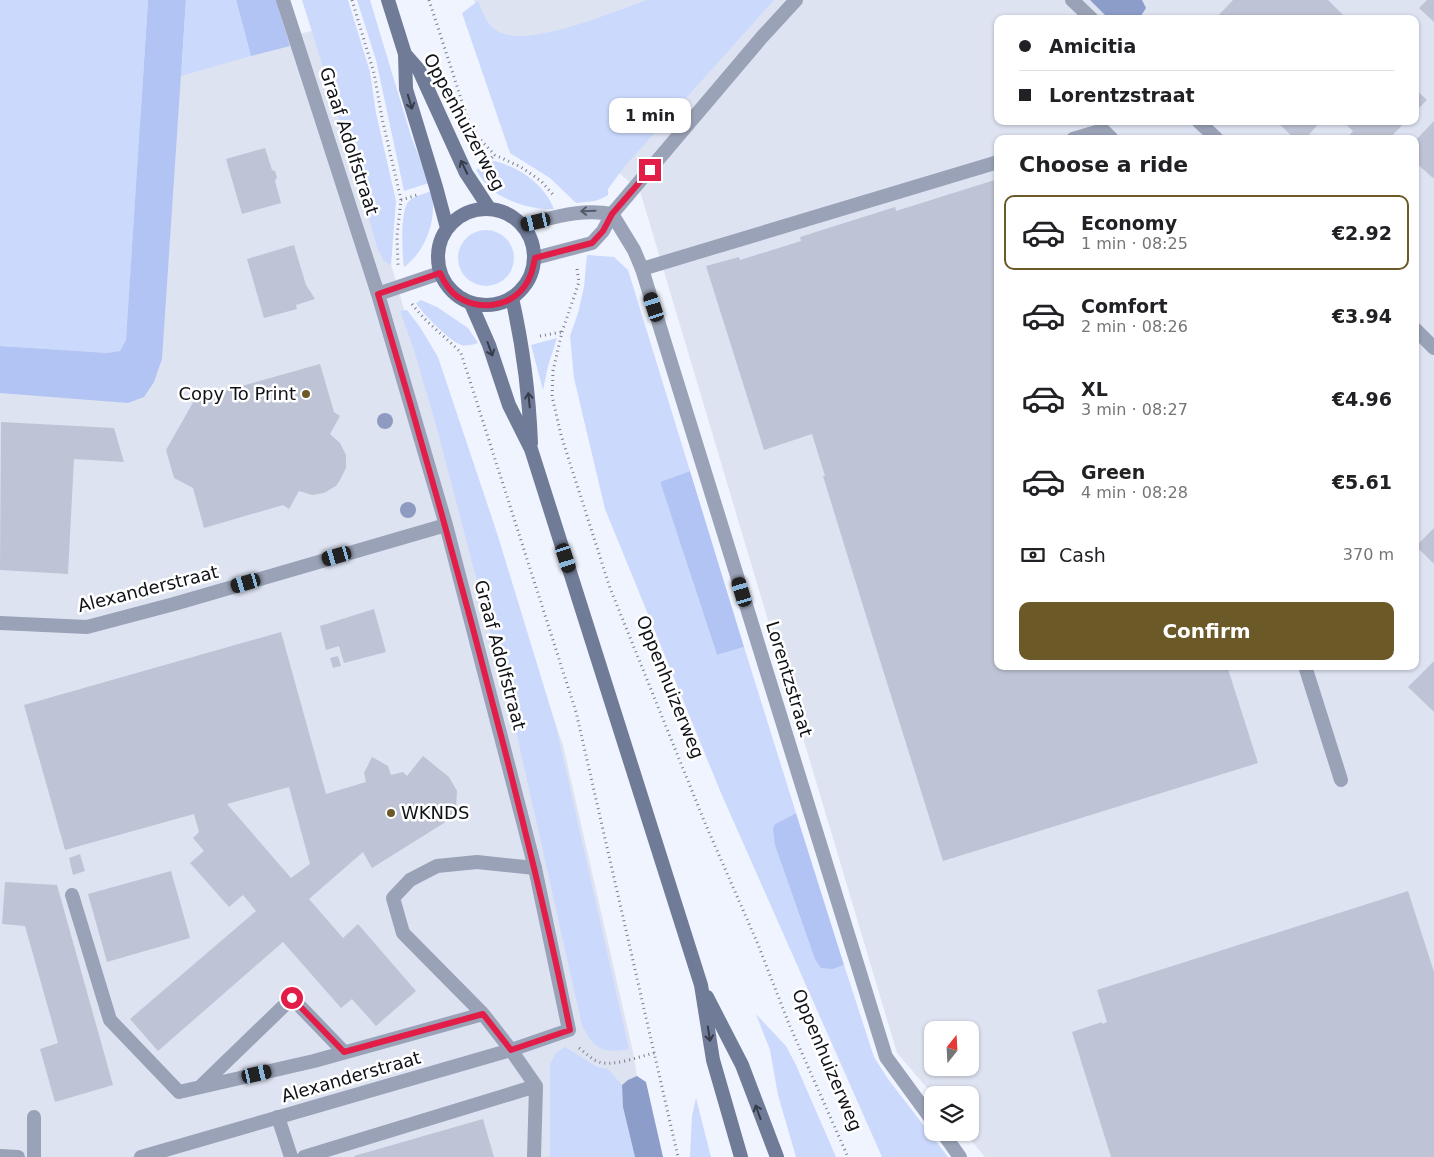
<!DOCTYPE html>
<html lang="en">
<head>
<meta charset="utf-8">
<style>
	body { margin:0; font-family:"DejaVu Sans",sans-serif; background:#f6f6f6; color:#202124; height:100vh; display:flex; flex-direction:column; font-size:19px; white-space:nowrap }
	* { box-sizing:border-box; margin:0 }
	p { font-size:16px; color:#757577 }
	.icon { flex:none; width:28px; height:28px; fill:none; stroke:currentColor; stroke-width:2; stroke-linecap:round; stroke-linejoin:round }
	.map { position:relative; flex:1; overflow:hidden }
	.panel { position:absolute; left:994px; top:135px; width:425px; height:535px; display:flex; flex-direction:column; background:#fff; border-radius:10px; box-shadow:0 1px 4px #0004 }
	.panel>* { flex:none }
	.banner { position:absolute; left:994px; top:15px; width:425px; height:110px; border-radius:10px; box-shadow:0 1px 4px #0004; display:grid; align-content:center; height:110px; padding:0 25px; background:#fff }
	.needle { width:32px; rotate:18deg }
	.controls { position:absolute; left:924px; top:1021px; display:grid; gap:10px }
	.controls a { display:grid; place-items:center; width:55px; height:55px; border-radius:10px; background:#fff; box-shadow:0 1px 4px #0004; font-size:25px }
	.end { position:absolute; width:22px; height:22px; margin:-11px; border:6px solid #e11d48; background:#fff; box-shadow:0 0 0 2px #fff }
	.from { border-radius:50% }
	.bubble { position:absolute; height:35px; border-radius:10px; background:#fff; box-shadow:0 1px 4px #0004; font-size:16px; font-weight:600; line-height:35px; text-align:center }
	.car { position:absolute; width:15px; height:30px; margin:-15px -8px; border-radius:6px; box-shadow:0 0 4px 1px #0007; background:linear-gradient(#222 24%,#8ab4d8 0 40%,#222 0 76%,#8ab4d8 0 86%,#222 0) }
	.banner b { display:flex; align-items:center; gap:18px; height:48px; font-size:19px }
	.banner b+b { border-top:1px solid #e0e0e0 }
	.banner i { width:12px; height:12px; background:#202124 }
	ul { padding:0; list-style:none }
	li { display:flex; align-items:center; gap:15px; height:75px; margin:0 10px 8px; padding:0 15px; border:2px solid transparent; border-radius:10px }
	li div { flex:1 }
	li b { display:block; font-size:19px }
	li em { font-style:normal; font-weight:600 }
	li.on { border-color:#6c5928 }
	li>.icon { width:45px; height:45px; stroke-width:1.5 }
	h2 { padding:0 25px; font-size:22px; line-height:60px }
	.pay { display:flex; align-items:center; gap:12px; height:55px; padding:0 25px; font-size:19px }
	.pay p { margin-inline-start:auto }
	.cta { display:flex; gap:10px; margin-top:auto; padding:10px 25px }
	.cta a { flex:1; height:58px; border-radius:10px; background:#6c5928; color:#fff; font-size:20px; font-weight:600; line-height:58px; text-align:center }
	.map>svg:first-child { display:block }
</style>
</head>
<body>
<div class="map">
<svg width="1434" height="1157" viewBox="0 0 1434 1157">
	<rect width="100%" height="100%" fill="#f0f4fe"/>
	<path fill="#dee3f2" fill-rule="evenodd" d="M474,0H1434V1157H985L965,1133L970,1132V1095H933L897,1053L640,191L498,70ZM998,19H1415V121H998ZM998,139H1415V666H998ZM932,1030H970V1068H932Z
		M323,28L406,316L563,745L633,1052L651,1157H0V382L166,68Z"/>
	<path fill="#cbd9fd" d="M0,0H148L126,340L120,351L107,353L0,346Z
		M186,0H236L251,56L181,76Z
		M302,0H348L370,72L376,113L396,201L391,265L384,261L377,247L343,131Z
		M357,0H370L411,136L429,183L404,191L376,60Z
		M647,0H774L625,166L608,189V195C596,203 590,201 576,203L550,178L510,153L462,13L478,1C482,12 488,27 499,32C531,48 614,11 647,0Z
		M494,161C519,167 544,184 554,209C536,211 504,201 491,189C485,183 480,177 476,170Z
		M431,191C438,218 426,251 404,267C402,255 400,209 409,201C414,196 424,194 431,191Z
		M458 258a28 28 0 1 1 56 0a28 28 0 1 1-56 0Z
		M587,255L614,257L628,270L690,471L660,482L717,655L744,647L796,813L775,824L833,969L844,965L874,1057L888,1079L948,1157H882L721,793L605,509L574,378L570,336L578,313L584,287Z
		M421,300L437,307L468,328L478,343C471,345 465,347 459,344C448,339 422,313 416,303Z
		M407,310L420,327L438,357L497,533L556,726L629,1049C602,1054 594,1049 582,1025L514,722L436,425L414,350L400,311Z
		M557,338L548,366L543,390L531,345Z
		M756,1014L786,1046L796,1065L836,1157H796L778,1095L770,1050Z
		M565,1047L597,1067L608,1069L622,1085L623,1107L635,1157H550V1064L556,1053Z
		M696,1098L711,1157H690L692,1116Z"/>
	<path fill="#b2c4f3" d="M148,0H186L162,359L154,382L144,397L128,403L0,393V346L107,353L120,351L126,340Z
		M236,0H276L290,46L251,56Z
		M690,471L744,647L717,655L660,482Z
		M796,813L844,965L833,969L821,968L815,959L775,845L773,829L775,824Z"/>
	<path fill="#8c9dca" d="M1090,0H1142L1146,8L1139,19H1109Z
		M637,1076L646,1082L663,1157H635L623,1107L622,1085L628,1080Z"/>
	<path fill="#bec4d5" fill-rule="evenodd" d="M1233,0H1328L1347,19H1215Z
		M1427,0H1434V22L1419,8Z
		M1415,89L1427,100L1415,112Z
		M1276,121H1321L1305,139H1295Z
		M1342,121H1406L1389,139H1346L1353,131Z
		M1434,121V177L1433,178L1415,162V141Z
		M265,148L272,170L275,171L277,177L275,181L281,203L242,214L226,159Z
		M998,179V666H1227L1258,763L943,861L872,635L823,476H825L812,434L764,450L706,266L739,257L740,260L801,241L800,237L895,207L896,211Z
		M294,245L306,285L315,299L296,305L297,309L264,318L247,259Z
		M320,364L334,412L340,416L330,434L340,443L346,455V468L340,480L336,486L324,493L312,495L299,491L289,509L283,505L204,528L193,488L174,478L166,450L195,399Z
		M1,422L114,428L124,462L74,459L68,574L0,570Z
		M1434,528V564L1416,546Z
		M374,609L386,652L344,663L339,646L326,650L320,626Z
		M281,632L326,794L366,782L364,773L372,757L388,766L391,775L403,772L407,776L423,756L449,777L457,791L456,809L444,823L372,868L363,852L309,899L343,938L358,924L416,991L376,1026L352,999L341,1008L283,942L158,1051L130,1019L256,911L243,895L229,907L190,863L204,851L193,838L199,832L194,814L65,850L24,705ZM289,787L310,864L291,878L227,804Z
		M338,656L341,666L333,668L330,658Z
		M1434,661V712L1408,687Z
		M80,854L85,871L73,875L69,858Z
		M171,871L190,938L107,962L88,894Z
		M5,882L57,885L113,1085L55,1102L40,1049L58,1043L25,926L2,924Z
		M1408,891L1434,972V1157H1111L1072,1032L1102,1022V1024L1107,1022L1097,990Z
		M483,1119L494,1157H354V1156Z"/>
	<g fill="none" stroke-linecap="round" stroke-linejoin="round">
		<path stroke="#7a7d85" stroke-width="3" stroke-dasharray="1 4" stroke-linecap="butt" d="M352,0L374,73L382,118L401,200L397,236L398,266
			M429,0L467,117L478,137L495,155L521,167L541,181L555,197
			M484,164L495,155
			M401,200L417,195
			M577,269L579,282L562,332L553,371L552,396L561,435L610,588L705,823L757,942L789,1024L848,1157
			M412,304C426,323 445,336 461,353L576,712L678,1157
			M540,336L562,332
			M579,1048C586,1053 591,1059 599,1062C614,1067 640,1056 655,1053"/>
		<path stroke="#9aa2b7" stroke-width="14" d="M1073,139L1103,130L1112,139
			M642,269L998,162
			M1305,666L1341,780
			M72,895L110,1020L179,1092L314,1061L483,1014
			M201,1086L292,998L344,1052
			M278,1117L291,1157
			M34,1157V1117
			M304,1157L536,1086
			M534,1157L536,1086L511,1050L483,1014L403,933L393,898L410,880L437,866L477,862L535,868"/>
		<path stroke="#9aa2b7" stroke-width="14" d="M1072,0L1092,19
			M1198,121L1217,139
			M522,225C553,218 580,208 612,214L634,250L642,269L886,1057L932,1120
			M535,258L592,243L603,231L612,214L762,37L796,0
			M378,294L440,273
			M1415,329L1434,348
			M0,623L87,627L174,604L446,525
			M942,1132L960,1157
			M0,1156L18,1157
			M141,1157L511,1050L569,1030L535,868L446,525L378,294L283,0"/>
		<path stroke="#707b98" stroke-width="14" d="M388,0L405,54L406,89L436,187L447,228
			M405,54L419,70L466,173L489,208
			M438 257a48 48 0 1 1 96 0a48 48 0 1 1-96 0Z
			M512,298C523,346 529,394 531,443
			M471,304L489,345L509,405L531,449L701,985L713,1060L741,1157
			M707,997L742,1065L777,1157"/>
	</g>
	<g fill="#8e9abf">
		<circle cx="385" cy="421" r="8"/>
		<circle cx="408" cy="510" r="8"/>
	</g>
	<defs><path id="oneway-shaft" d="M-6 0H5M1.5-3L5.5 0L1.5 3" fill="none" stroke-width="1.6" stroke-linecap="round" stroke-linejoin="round" transform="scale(1.25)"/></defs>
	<g stroke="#363c4b">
		<use href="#oneway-shaft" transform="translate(410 102) rotate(73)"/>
		<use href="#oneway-shaft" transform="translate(464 167) rotate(-116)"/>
		<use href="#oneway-shaft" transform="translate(490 349) rotate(70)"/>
		<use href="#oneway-shaft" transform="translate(529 400) rotate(-96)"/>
		<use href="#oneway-shaft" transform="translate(709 1034) rotate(81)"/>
		<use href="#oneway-shaft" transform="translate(758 1112) rotate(-110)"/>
	</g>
	<use stroke="#555a68" href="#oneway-shaft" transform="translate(588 211) rotate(178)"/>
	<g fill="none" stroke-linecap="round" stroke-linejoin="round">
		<path stroke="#e11d48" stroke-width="6" d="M292,998L344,1052L483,1014L511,1050L570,1030C551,934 528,841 504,747C465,595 423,444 378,294L440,273C444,282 449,291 458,297C479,311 509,307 524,287C531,278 533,268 535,258L592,243L603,231L612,214L650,170"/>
	</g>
	<g fill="#6c5928" stroke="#fff" stroke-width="2">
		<circle cx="306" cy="394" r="5"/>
		<circle cx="391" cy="813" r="5"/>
	</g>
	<g text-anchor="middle" stroke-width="5" stroke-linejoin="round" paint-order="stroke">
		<g font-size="18" fill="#101218" stroke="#fff">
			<text transform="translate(464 122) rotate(62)" y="6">Oppenhuizerweg</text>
			<text transform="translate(349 141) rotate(72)" y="6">Graaf Adolfstraat</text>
			<text transform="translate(148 589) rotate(-14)" y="6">Alexanderstraat</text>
			<text transform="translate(500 655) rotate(75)" y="6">Graaf Adolfstraat</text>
			<text transform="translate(789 679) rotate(73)" y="6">Lorentzstraat</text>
			<text transform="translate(670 687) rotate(68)" y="6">Oppenhuizerweg</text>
			<text transform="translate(827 1060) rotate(67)" y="6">Oppenhuizerweg</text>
			<text transform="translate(351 1077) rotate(-16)" y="6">Alexanderstraat</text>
		</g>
		<g font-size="18" fill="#101218" stroke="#fff" text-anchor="end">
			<text x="296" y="400">Copy To Print</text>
			<text x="401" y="819" text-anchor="start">WKNDS</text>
		</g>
	</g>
</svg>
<div class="controls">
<a><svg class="needle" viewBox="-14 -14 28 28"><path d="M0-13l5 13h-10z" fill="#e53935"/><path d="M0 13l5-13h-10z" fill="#757577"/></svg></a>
<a><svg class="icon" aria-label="layers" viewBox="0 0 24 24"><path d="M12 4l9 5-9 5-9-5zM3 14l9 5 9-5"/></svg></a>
</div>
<i class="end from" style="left:292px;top:998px"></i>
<i class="end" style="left:650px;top:170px"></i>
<div class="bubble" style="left:609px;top:98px;width:82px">1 min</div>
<i class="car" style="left:536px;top:222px;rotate:257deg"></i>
<i class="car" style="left:654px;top:307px;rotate:342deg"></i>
<i class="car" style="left:337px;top:556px;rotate:254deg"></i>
<i class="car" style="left:566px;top:558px;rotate:162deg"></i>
<i class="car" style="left:246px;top:583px;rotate:254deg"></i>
<i class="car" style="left:742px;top:592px;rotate:343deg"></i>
<i class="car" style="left:257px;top:1074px;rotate:77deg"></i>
<div class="banner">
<b><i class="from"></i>Amicitia</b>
<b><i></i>Lorentzstraat</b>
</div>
<section class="panel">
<h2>Choose a ride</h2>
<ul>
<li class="on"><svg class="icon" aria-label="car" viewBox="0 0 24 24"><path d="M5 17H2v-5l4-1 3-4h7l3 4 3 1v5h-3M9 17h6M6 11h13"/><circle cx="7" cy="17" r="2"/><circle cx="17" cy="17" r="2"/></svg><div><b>Economy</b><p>1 min · 08:25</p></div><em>€2.92</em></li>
<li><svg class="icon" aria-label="car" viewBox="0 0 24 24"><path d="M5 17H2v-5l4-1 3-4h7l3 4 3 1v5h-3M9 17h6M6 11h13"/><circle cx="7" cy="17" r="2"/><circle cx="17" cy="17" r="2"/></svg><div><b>Comfort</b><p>2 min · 08:26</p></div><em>€3.94</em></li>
<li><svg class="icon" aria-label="car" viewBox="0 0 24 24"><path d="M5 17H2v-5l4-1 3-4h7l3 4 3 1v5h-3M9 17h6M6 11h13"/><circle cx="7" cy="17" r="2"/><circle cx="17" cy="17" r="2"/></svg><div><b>XL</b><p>3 min · 08:27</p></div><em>€4.96</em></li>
<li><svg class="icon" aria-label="car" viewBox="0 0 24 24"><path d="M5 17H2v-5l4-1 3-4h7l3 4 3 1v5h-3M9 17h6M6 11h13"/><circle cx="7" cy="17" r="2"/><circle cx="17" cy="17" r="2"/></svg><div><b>Green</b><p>4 min · 08:28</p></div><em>€5.61</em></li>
</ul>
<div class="pay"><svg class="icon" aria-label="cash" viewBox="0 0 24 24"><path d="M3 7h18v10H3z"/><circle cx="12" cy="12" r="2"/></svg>Cash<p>370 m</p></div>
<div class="cta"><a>Confirm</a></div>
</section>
</div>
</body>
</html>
